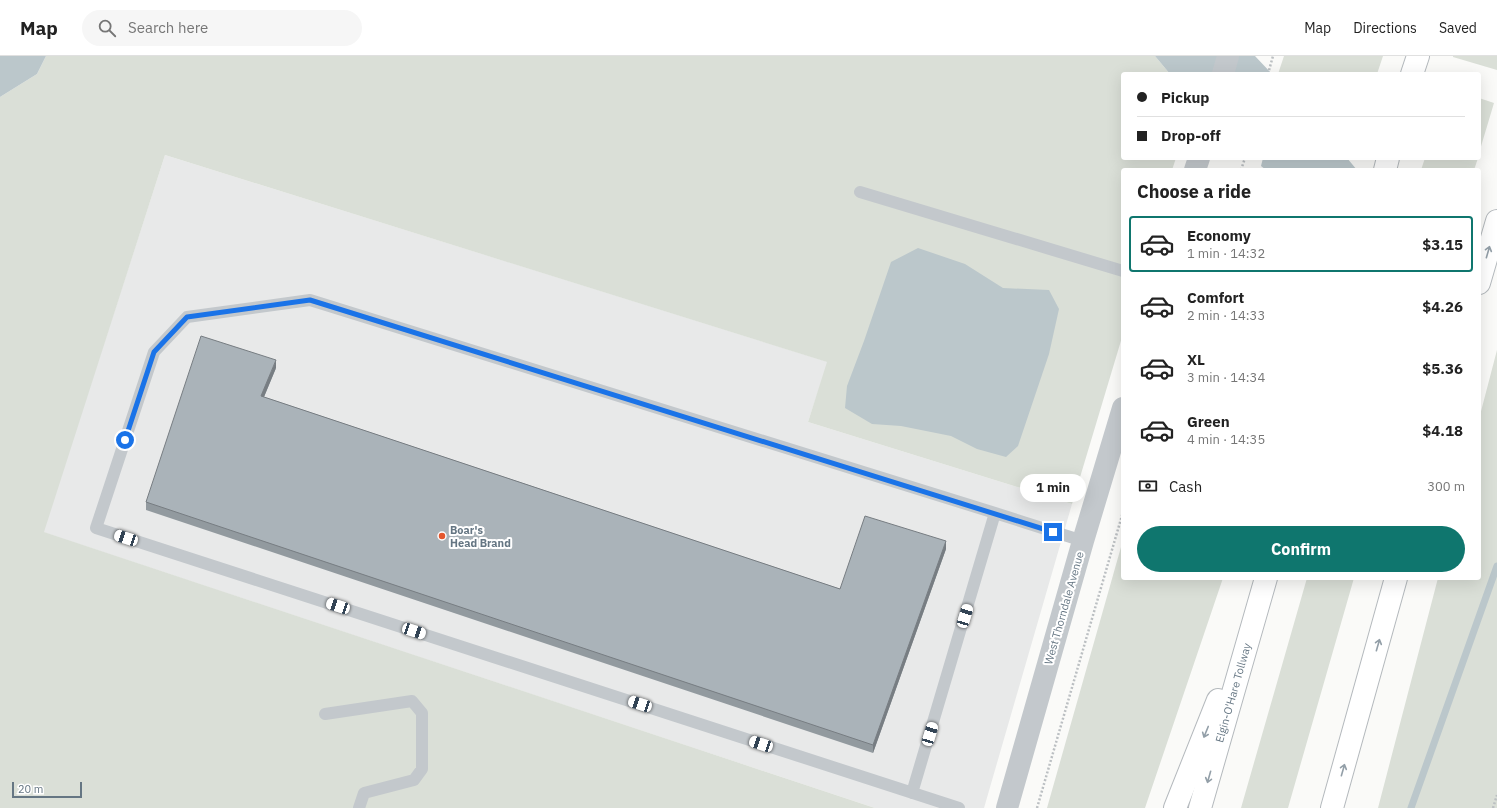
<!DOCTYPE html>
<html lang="en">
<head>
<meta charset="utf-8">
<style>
	body { margin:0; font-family:"IBM Plex Sans",sans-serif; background:#f6f6f6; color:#222; height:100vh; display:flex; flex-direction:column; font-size:15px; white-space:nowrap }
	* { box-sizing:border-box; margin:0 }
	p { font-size:13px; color:#767676 }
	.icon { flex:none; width:22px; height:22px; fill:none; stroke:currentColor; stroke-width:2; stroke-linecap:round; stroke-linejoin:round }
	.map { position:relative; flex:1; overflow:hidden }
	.side { position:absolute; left:1121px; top:112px; width:360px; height:412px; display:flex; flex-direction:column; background:#fff; border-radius:4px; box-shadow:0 4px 16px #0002 }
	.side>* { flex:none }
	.guide { position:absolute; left:1121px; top:16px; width:360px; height:88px; border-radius:4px; box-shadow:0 4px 16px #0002; display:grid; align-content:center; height:88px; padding:0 16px; background:#fff }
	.scale { position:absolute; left:12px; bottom:10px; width:70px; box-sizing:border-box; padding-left:4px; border:2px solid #657683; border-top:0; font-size:11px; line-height:14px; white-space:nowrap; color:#657683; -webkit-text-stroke:3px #fff; paint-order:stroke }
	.end { position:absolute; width:18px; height:18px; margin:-9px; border:5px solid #1a73e8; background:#fff; box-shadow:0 0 0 2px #fff }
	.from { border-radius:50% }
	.bubble { position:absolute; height:28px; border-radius:14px; background:#fff; box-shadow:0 4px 16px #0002; font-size:13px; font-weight:700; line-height:28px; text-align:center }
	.car { position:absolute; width:12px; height:24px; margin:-12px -6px; border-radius:5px; box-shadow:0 0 3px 1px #0007; background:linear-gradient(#fff 24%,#345 0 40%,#fff 0 76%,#345 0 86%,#fff 0) }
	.guide b { display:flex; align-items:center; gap:14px; height:38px; font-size:15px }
	.guide b+b { border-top:1px solid #e0e0e0 }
	.guide i { width:10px; height:10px; background:#222 }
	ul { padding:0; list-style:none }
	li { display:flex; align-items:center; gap:12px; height:56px; margin:0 8px 6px; padding:0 8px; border:2px solid transparent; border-radius:4px }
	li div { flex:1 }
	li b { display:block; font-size:15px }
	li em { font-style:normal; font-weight:700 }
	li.on { border-color:#0f766e }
	li>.icon { width:36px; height:36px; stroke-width:1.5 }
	h2 { padding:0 16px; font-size:18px; line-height:48px }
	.pay { display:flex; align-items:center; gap:10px; height:44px; padding:0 16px; font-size:15px }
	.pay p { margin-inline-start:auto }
	.cta { display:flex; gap:8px; margin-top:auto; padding:8px 16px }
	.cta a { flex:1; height:46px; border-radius:24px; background:#0f766e; color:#fff; font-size:16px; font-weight:700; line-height:46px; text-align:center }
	header { display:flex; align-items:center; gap:24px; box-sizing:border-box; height:56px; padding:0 20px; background:#fff; border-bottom:1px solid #e0e0e0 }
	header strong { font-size:19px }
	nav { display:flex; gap:22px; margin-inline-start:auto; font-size:14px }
	.search { width:280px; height:36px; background:#f6f6f6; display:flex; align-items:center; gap:10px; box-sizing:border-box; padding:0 14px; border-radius:22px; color:#767676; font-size:15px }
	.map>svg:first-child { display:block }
</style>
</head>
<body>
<header>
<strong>Map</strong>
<div class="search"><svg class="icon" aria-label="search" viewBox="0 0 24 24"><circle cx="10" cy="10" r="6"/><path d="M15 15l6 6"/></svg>Search here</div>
<nav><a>Map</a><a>Directions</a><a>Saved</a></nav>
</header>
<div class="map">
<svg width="1497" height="752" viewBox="0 0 1497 752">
	<rect width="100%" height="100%" fill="#fafaf8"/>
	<path fill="#e8e9e9" d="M165,99L828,306L808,366L1072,448L984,752H875L43,476Z"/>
	<path fill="#dadfd7" d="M46,0H1155L1170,18H1123V102H1176L1172,114H1123V278L1072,448L808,366L827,306L165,99L44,476L875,752H0V41L37,18Z
		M1284,0H1383L1377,18H1278Z
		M1453,0H1497V14L1453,1Z
		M1479,42L1494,47L1479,97Z
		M1425,102H1478L1474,114H1421Z
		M1497,294V752H1378L1438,522H1479V363Z
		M1123,484V522H1223L1145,752H1047Z
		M1307,522H1354L1288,752H1241Z"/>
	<path fill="#bbc7cb" d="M0,0H46L37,18L0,41Z
		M1155,0H1255L1272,18H1170Z
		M1263,102H1347L1357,114H1266L1261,110Z
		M918,192L965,208L1003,232L1049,234L1059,253L1049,298L1018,390L1006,401L977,393L951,380L901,370L872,368L845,352L847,330L864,285L891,206Z"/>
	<path fill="#fafaf8" d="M1479,172L1497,177V239L1479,235Z"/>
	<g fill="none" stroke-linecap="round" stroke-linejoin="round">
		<path stroke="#bbc7cb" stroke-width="7" d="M1411,752L1497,510"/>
		<defs>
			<g id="motorway">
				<path d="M1412,18L1418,0"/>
				<path d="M1385,114L1388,102"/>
				<path d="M1479,227L1497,165"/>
				<path d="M1175,752L1218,644"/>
				<path id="s1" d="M1200,752L1266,522"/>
				<path d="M1332,752L1396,522"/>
			</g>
		</defs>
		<use href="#motorway" stroke="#b4b9bd" stroke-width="24"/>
		<path stroke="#bbbfc2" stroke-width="2.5" stroke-dasharray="2 2" stroke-linecap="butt" d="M1268,18L1273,0
			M1241,114L1245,102
			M1037,752L1123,456
			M1493,752L1497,739"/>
		<path stroke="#c3c8cc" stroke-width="12" d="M860,136L1123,215
			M325,658L412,645L422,657V713L414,724L364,737L359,752
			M912,737L995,457L1083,485
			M959,752L96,472L154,296L187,261L310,244L995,457"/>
		<path stroke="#c3c8cc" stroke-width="22" d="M1223,18L1228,0
			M1195,114L1199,102
			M1007,752L1083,485L1123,352"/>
		<use href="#motorway" stroke="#fff" stroke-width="22"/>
	</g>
	<path fill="#929a9f" d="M276,312L264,341L840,533L946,493L873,697L146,454V446Z"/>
	<path fill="#777d82" d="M276,304V312L261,348V340Z
		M946,485V493L873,697V689Z"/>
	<path fill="#aab3b9" stroke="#777d82" d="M201,280L276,304L261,340L840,533L865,460L946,485L873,689L146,446Z"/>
	<defs><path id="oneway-shaft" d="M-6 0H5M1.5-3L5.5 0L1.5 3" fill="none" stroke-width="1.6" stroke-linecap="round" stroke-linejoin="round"/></defs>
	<g stroke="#939fa8">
		<use href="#oneway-shaft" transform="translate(1488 196) rotate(-74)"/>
		<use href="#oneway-shaft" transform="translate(1378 589) rotate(-74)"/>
		<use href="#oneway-shaft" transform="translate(1206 676) rotate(112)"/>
		<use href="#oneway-shaft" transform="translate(1343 714) rotate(-74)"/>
		<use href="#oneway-shaft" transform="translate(1209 721) rotate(106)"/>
	</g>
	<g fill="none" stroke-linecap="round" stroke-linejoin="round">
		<path stroke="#1a73e8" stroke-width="5" d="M125,384L154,296L187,261L310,244L1053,476"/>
	</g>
	<circle fill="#e4572e" stroke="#fff" stroke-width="1.5" cx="442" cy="480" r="4"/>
	<g text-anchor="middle" stroke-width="4" stroke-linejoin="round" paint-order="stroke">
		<g font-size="11" font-weight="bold" fill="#657683" stroke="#fff" text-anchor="start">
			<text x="450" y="478">Boar's<tspan x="450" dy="13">Head Brand</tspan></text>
		</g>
		<g font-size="11" fill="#657683" stroke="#fff">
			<text transform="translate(1064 552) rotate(-74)" y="4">West Thorndale Avenue</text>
			<text dy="4" stroke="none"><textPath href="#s1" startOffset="120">Elgin-O'Hare Tollway</textPath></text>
		</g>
	</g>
</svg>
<div class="scale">20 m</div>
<i class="end from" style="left:125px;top:384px"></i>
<i class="end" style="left:1053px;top:476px"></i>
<div class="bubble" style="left:1020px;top:418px;width:66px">1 min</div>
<i class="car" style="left:126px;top:482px;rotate:288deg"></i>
<i class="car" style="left:338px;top:550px;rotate:288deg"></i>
<i class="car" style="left:965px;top:560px;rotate:17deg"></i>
<i class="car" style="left:414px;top:575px;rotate:108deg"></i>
<i class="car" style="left:640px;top:648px;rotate:288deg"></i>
<i class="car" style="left:930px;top:678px;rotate:17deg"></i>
<i class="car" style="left:761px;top:688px;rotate:288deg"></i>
<div class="guide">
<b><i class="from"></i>Pickup</b>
<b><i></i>Drop-off</b>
</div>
<section class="side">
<h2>Choose a ride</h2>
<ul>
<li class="on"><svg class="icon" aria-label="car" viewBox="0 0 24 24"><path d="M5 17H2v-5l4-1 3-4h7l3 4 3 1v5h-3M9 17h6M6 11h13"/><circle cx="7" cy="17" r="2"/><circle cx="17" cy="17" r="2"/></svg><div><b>Economy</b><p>1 min · 14:32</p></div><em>$3.15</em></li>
<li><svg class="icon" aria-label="car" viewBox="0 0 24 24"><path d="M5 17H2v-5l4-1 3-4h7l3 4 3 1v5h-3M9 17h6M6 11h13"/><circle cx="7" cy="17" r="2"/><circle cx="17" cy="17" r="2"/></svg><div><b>Comfort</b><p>2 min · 14:33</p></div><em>$4.26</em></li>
<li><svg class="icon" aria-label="car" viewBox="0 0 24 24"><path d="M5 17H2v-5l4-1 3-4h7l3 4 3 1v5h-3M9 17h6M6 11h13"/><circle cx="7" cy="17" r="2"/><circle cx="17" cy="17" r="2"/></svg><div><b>XL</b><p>3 min · 14:34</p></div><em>$5.36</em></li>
<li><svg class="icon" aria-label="car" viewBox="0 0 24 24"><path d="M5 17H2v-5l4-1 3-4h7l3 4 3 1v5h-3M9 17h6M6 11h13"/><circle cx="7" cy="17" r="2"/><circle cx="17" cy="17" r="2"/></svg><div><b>Green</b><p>4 min · 14:35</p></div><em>$4.18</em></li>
</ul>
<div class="pay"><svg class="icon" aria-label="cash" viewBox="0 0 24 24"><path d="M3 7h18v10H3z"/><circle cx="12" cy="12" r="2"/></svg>Cash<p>300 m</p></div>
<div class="cta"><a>Confirm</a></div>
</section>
</div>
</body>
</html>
